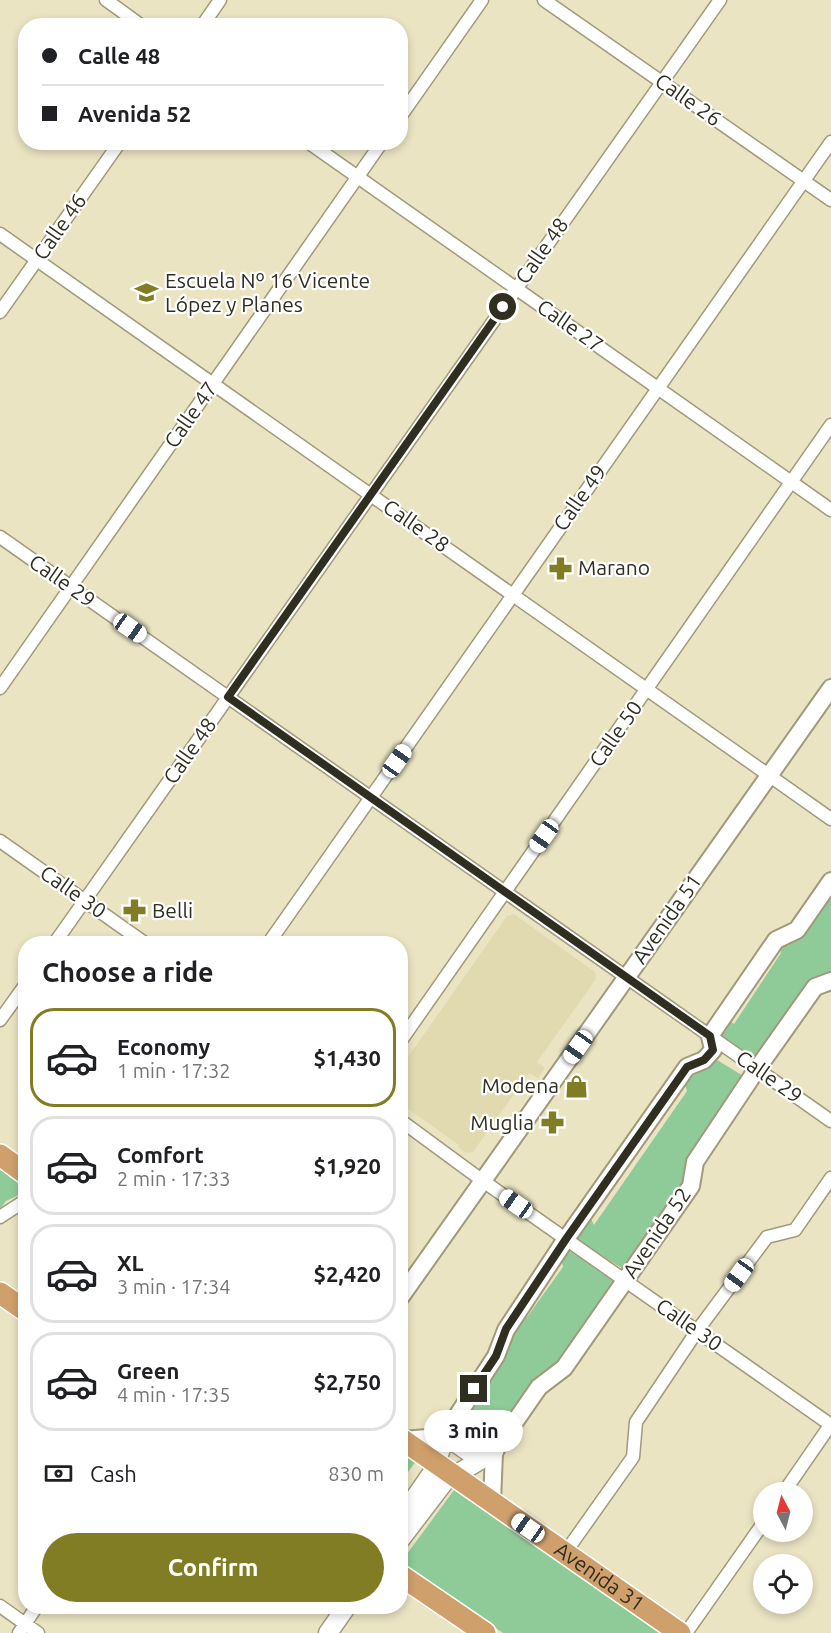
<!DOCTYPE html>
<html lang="en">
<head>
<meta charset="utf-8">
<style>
	body { margin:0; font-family:Ubuntu,sans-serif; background:#f2f2f2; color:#202124; height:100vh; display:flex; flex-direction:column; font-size:22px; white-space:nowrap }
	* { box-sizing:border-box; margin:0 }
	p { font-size:20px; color:#757577 }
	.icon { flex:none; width:33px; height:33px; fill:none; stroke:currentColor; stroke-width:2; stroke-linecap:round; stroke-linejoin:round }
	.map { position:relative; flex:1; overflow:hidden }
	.side { position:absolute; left:18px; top:936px; width:390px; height:678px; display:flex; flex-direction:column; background:#fff; border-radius:24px; box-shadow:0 3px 9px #0003 }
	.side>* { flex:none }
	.banner { position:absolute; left:18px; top:18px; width:390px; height:132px; border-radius:24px; box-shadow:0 3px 9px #0003; display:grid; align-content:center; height:132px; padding:0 24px; background:#fff }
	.needle { width:39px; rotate:353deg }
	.buttons { position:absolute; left:753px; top:1482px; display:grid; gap:12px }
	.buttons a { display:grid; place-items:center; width:60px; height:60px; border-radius:50%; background:#fff; box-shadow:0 3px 9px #0003; font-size:30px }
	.end { position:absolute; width:27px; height:27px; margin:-14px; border:8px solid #302d21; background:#fff; box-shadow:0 0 0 3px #fff }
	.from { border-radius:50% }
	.bubble { position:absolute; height:42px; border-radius:21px; background:#fff; box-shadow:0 3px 9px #0003; font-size:20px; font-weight:700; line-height:42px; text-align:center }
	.car { position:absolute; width:18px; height:36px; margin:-18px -9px; border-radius:8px; box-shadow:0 0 4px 2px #0007; background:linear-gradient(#fff 24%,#345 0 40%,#fff 0 76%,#345 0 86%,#fff 0) }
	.banner b { display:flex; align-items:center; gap:21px; height:57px; font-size:22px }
	.banner b+b { border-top:2px solid #e0e0e0 }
	.banner i { width:15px; height:15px; background:#202124 }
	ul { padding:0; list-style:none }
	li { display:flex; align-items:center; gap:18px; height:99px; margin:0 12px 9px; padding:0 12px; border:3px solid #e0e0e0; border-radius:24px }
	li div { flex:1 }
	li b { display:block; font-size:22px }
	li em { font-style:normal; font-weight:700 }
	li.active { border-color:#817d24 }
	li>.icon { width:54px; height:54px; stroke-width:1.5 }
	h2 { padding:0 24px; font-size:27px; line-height:72px }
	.pay { display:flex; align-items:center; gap:15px; height:66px; padding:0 24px; font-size:22px }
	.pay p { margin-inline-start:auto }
	.primary-button { display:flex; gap:12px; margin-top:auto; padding:12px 24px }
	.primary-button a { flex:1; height:69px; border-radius:36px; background:#817d24; color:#fff; font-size:24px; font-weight:700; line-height:69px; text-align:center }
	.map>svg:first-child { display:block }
</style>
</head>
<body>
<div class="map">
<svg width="831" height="1633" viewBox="0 0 831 1633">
	<rect width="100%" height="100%" fill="#eae4c3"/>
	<path fill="#e1dab1" d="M514,914L595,972L596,979L537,1062L545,1068L538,1078L529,1073L473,1152L466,1153L458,1147L459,1145L401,1104V1067L507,916Z"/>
	<path fill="#8fca99" d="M831,894V974L754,1062L717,1038L728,1020L734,1024L781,953L780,947Z
		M717,1060L745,1077L684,1186L625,1270L575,1239L590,1217L594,1225L687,1091L684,1083C694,1073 706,1069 717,1060Z
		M0,1161L26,1179L25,1192L6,1201L0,1209Z
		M568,1250L617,1282L557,1368L539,1376L486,1451L477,1450L454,1433L511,1330L527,1317L563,1267L561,1259Z
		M401,1446L418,1458L401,1482Z
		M457,1486L666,1633H503L401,1562Z"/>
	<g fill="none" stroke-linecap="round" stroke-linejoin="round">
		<defs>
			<path id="minor" d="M106,0L142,26
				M544,0L831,200
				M202,26L220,0
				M400,117L482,0
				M308,142L831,510
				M0,234L831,819
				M0,312L120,142
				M0,537L831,1121
				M0,688L382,142
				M0,841L146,944
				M54,944L720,0
				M268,944L831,142
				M0,1020L26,984
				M400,1042L831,425
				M400,1120L483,1181L831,1425
				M0,1217L26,1200
				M784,1492L831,1424
				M565,1553L633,1457L636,1422L697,1331L767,1237L795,1230L831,1178
				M0,1606L38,1633
				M19,1633L37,1606
				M686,1633L764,1522"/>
			<path id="tertiary" d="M400,1298L831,688
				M403,1440L427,1438L448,1430L496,1356L506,1330L566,1239L687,1067L704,1060L713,1050L710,1036L776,940L797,930L831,881
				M492,1502L494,1452L539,1387L564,1368L691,1186L695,1162L757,1069L815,987L831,981"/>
			<path id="secondary" d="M448,1430L450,1439L473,1455L489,1452
				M400,1519L432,1473L448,1430
				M400,1540L445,1481L494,1452
				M328,1633L347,1606"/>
			<g id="trunk">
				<path d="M0,1155L26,1174"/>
				<path d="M0,1293L26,1311"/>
				<path id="s1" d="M400,1438L680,1633"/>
				<path d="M400,1575L485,1633"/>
			</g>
		</defs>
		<use href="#minor" stroke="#a09a7b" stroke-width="15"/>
		<use href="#tertiary" stroke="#a09a7b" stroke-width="20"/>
		<use href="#secondary" stroke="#a09a7b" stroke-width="21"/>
		<use href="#trunk" stroke="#fff" stroke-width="24"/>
		<use href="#minor" stroke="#fff" stroke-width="12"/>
		<use href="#tertiary" stroke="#fff" stroke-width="16"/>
		<use href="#secondary" stroke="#fff" stroke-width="18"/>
		<use href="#trunk" stroke="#d0a06c" stroke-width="21"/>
	</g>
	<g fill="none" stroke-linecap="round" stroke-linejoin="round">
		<path stroke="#302d21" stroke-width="8" d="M474,1389L496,1356L506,1329L566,1239L687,1067L704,1060L713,1050L710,1036L228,697L503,307"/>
	</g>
	<defs>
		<symbol id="school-bare" viewBox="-9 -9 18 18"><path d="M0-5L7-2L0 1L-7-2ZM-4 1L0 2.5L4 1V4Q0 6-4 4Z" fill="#817d24" stroke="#fff" stroke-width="2.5" paint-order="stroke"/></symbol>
		<symbol id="pharmacy-bare" viewBox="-9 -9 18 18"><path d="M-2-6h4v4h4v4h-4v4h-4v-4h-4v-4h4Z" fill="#817d24" stroke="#fff" stroke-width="2.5" paint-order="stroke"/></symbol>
		<symbol id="shop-bare" viewBox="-9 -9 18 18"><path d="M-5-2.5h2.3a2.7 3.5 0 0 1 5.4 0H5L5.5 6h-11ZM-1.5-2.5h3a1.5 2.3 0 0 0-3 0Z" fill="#817d24" stroke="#fff" stroke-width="2.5" paint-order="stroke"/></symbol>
	</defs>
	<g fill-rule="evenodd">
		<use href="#school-bare" x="130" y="276" width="33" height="33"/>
		<use href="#pharmacy-bare" x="544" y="552" width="33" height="33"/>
		<use href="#pharmacy-bare" x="118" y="894" width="33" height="33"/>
		<use href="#shop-bare" x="560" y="1070" width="33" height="33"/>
		<use href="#pharmacy-bare" x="536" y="1106" width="33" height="33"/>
	</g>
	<g text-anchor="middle" stroke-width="4.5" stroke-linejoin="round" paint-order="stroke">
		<g font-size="21" fill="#302d21" stroke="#fff">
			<text transform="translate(688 100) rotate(35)" y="7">Calle 26</text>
			<text transform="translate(60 227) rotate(-55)" y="7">Calle 46</text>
			<text transform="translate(542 251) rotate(-55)" y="7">Calle 48</text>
			<text transform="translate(570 326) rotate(35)" y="7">Calle 27</text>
			<text transform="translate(191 415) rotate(-55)" y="7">Calle 47</text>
			<text transform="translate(580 498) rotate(-55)" y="7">Calle 49</text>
			<text transform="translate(416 526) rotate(35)" y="7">Calle 28</text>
			<text transform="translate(62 581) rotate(35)" y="7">Calle 29</text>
			<text transform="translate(616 734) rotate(-55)" y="7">Calle 50</text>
			<text transform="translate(190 751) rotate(-55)" y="7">Calle 48</text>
			<text transform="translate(73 892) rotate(35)" y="7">Calle 30</text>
			<text transform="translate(667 919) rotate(-55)" y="7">Avenida 51</text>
			<text transform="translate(769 1077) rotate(35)" y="7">Calle 29</text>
			<text transform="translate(657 1233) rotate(-56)" y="7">Avenida 52</text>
			<text transform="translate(689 1325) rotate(35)" y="7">Calle 30</text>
			<text dy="7" stroke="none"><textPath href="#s1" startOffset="243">Avenida 31</textPath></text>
		</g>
		<g font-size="21" fill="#302d21" stroke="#fff" text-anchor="start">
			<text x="165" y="288">Escuela Nº 16 Vicente<tspan x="165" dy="24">López y Planes</tspan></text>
			<text x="578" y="575">Marano</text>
			<text x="152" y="918">Belli</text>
			<text x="559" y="1093" text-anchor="end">Modena</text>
			<text x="534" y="1130" text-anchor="end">Muglia</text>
		</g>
	</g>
</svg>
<div class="buttons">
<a><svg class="needle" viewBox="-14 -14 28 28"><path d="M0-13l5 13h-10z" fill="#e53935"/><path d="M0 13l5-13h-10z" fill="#757577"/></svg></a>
<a><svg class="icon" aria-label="locate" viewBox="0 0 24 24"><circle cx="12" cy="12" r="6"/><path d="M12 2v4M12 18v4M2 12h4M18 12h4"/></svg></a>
</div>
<i class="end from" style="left:503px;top:307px"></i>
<i class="end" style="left:474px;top:1389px"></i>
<div class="bubble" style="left:424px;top:1410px;width:99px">3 min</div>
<i class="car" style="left:130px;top:628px;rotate:125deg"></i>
<i class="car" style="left:397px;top:761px;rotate:35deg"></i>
<i class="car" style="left:544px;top:836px;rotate:215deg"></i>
<i class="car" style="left:578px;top:1047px;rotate:215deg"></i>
<i class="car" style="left:516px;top:1204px;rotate:305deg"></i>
<i class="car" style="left:739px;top:1275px;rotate:216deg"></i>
<i class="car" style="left:528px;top:1528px;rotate:305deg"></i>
<div class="banner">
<b><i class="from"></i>Calle 48</b>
<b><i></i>Avenida 52</b>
</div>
<section class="side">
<h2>Choose a ride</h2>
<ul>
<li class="active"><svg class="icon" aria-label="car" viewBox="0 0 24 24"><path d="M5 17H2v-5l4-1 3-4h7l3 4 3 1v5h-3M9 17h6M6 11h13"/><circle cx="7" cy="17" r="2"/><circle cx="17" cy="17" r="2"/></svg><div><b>Economy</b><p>1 min · 17:32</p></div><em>$1,430</em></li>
<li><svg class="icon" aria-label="car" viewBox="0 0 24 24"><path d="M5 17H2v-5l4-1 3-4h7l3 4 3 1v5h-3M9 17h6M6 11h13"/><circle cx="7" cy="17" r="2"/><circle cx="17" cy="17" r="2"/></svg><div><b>Comfort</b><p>2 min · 17:33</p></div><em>$1,920</em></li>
<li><svg class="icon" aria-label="car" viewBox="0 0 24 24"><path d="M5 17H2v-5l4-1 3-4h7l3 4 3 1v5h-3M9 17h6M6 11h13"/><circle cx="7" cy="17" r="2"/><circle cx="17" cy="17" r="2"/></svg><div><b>XL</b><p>3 min · 17:34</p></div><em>$2,420</em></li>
<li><svg class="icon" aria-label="car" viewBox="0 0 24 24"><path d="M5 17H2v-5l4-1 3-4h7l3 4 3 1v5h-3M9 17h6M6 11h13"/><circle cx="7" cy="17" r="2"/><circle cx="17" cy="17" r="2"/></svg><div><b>Green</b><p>4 min · 17:35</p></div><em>$2,750</em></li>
</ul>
<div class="pay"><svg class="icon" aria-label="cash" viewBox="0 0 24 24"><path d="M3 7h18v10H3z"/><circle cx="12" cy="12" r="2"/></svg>Cash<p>830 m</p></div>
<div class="primary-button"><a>Confirm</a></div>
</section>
</div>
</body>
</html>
